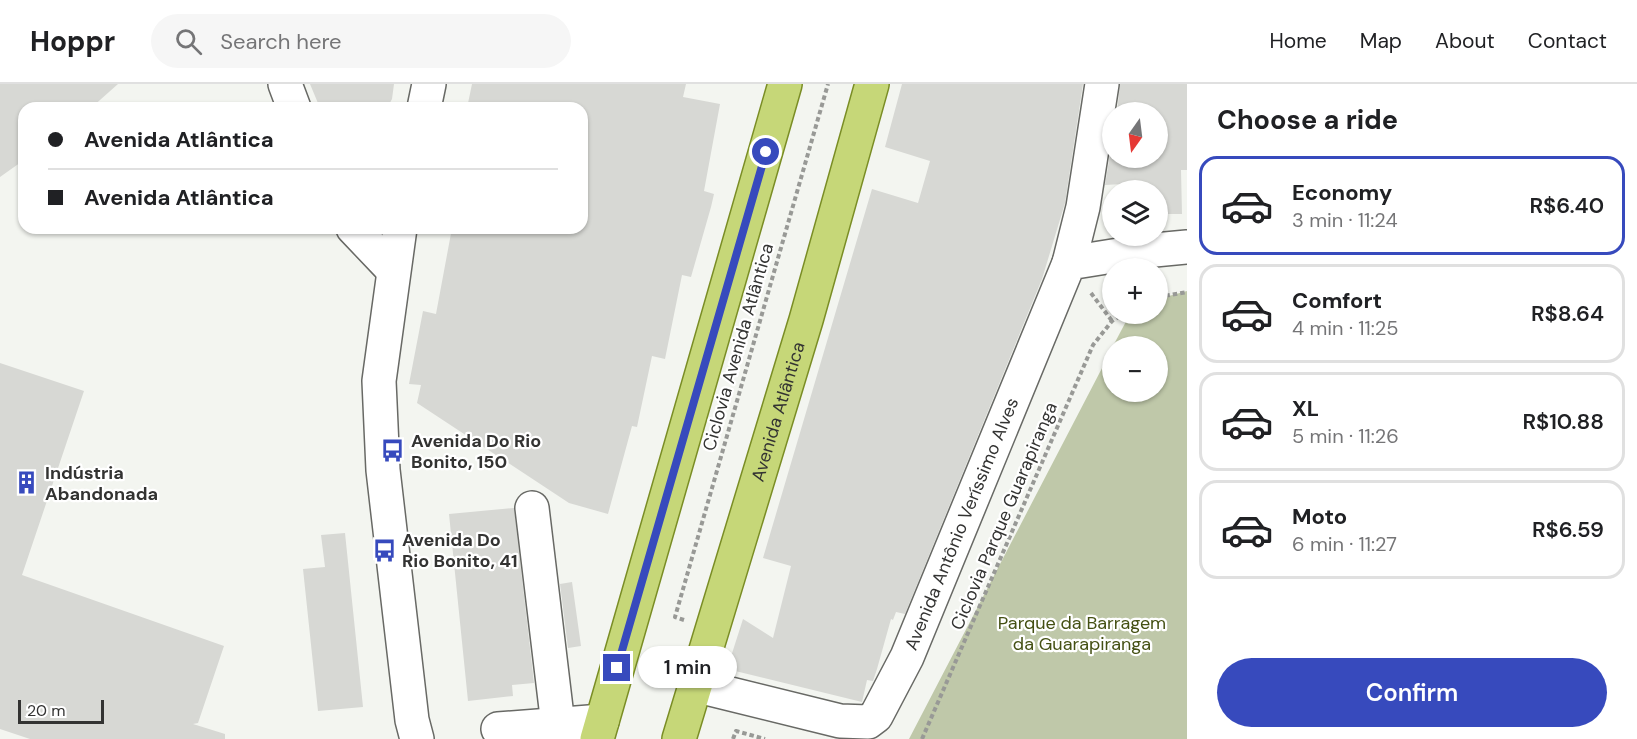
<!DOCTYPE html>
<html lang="en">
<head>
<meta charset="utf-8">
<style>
	body { margin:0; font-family:"DM Sans",sans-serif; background:#f6f6f6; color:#202124; height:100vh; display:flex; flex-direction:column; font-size:22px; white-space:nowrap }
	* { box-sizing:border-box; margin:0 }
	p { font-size:20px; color:#757577 }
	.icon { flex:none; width:33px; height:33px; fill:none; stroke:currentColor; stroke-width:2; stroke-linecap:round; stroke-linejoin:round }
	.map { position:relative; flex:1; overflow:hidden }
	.panel { display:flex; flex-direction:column; background:#fff; width:450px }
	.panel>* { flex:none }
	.hud { position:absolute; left:18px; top:18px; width:570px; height:132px; border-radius:18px; box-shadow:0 2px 4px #0004; display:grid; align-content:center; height:132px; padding:0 30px; background:#fff }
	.needle { width:39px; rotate:194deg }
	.tools { position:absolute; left:1102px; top:18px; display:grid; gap:12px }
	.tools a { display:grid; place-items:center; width:66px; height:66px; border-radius:50%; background:#fff; box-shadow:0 2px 4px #0004; font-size:30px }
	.scale { position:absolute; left:18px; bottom:15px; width:86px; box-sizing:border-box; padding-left:6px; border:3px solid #333332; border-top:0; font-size:16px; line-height:21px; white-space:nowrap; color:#333332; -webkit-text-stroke:4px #fff; paint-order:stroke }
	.end { position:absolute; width:27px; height:27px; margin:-14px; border:8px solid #374abd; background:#fff; box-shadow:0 0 0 3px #fff }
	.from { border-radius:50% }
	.bubble { position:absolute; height:42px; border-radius:21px; background:#fff; box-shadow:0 2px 4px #0004; font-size:20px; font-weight:600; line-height:42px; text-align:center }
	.hud b { display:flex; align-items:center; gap:21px; height:57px; font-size:22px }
	.hud b+b { border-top:2px solid #e0e0e0 }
	.hud i { width:15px; height:15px; background:#202124 }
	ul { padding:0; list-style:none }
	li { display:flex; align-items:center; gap:18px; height:99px; margin:0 12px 9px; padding:0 18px; border:3px solid #e0e0e0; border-radius:18px }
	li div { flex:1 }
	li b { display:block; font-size:22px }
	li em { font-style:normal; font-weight:600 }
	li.on { border-color:#374abd }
	li>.icon { width:54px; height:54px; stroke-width:1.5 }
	h2 { padding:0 30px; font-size:27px; line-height:72px }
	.action { display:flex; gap:12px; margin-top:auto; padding:12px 30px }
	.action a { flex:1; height:69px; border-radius:36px; background:#374abd; color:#fff; font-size:24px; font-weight:600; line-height:69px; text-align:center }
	header { display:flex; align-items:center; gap:36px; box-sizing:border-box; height:84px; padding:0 30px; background:#fff; border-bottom:2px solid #e0e0e0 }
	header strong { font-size:28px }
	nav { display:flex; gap:33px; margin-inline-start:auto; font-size:21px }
	.search { width:420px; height:54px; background:#f6f6f6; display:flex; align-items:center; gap:15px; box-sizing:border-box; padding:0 21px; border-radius:33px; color:#757577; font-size:22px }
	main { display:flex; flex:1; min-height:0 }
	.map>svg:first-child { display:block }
</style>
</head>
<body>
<header>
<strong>Hoppr</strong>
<div class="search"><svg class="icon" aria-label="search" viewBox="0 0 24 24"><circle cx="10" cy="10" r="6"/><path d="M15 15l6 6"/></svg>Search here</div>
<nav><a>Home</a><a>Map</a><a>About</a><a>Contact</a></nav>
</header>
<main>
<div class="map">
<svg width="1187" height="655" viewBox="0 0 1187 655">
	<rect width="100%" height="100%" fill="#f3f5f0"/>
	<path fill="#bfc8a9" d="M1187,207V655H909L1113,263V308H1158V262H1113L1130,230H1158V215Z"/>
	<path fill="#d7d8d4" d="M0,0H118L91,24H24V76L0,93Z
		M310,0H394L392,15L387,24H320Z
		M472,0H686L683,13L720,20L704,107L714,110L711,123L691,193L682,191L665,275L652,272L637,343L632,342L608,430L569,419L417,319L421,301L409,300L423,227L436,230L452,144H582V24H467Z
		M902,0H1083L1065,119L1042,195L905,530L896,528L893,536L891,535L877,585L873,597L867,596L862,618L727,585L743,535L773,554L791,482L763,474L872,105L918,119L930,77L885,63Z
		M1120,0H1187V86H1181L1182,130H1158V106H1123V100L1105,101L1113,52V74H1158V28H1117Z
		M0,279L84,307L22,491L224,562L198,639L193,640L225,650V655H30L0,645Z
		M514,424L534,599L512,601L513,612L468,617L449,430Z
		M345,449L363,623L318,627L303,485L325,483L321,451Z
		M572,498L581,562L568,564L560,500Z"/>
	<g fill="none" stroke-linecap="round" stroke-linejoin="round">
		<defs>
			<g id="minor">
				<path d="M285,0L294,24"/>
				<path d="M424,24L429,0"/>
				<path d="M353,144L392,185"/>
				<path d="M400,144L379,297L383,386L412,636L417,655"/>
				<path d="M1069,179L1083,123L1102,0"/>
				<path d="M532,424L558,641"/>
				<path id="s1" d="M694,601L840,637L868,638L876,632L907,573L1069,179L1144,167L1187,163"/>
				<path d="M498,645L602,637"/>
			</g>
			<g id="major">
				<path d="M597,655L785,0"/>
				<path id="s2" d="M679,655L806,236L872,0"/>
			</g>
		</defs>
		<use href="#minor" stroke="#686965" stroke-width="36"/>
		<use href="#major" stroke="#7a8d25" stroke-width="36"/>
		<path stroke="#989996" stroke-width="4" stroke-dasharray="4.5 3" stroke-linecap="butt" d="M1091,209L1112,237
			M1158,213L1187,208
			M684,536L675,533L828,0
			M652,574L671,579
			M733,655L736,647L765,655
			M922,655L1093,261L1112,237L1123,230"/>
		<use href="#minor" stroke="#fff" stroke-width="33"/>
		<use href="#major" stroke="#c6d778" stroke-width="33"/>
	</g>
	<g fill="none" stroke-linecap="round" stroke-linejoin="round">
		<path stroke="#374abd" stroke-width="8" d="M617,584L766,68"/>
	</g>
	<defs>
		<symbol id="bus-bare" viewBox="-9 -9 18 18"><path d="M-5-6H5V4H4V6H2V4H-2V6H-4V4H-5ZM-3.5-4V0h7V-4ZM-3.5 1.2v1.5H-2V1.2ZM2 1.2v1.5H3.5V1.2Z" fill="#374abd" stroke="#fff" stroke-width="2.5" paint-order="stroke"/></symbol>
		<symbol id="building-bare" viewBox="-9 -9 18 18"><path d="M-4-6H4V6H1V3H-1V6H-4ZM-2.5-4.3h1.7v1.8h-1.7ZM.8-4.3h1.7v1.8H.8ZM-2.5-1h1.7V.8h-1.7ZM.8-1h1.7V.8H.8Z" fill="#374abd" stroke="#fff" stroke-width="2.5" paint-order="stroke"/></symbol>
	</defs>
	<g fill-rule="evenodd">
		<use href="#bus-bare" x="376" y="350" width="33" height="33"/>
		<use href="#building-bare" x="10" y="382" width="33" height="33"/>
		<use href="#bus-bare" x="368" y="450" width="33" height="33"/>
	</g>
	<g text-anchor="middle" stroke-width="4.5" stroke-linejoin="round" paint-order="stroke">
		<g font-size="18" fill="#333332" stroke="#fff">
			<text transform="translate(738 263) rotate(-74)" y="6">Ciclovia Avenida Atlântica</text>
			<text dy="6" stroke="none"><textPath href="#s2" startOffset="342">Avenida Atlântica</textPath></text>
			<text transform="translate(1004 432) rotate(-67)" y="6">Ciclovia Parque Guarapiranga</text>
			<text dy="6" stroke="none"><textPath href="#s1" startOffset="399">Avenida Antônio Veríssimo Alves</textPath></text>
		</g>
		<g font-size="18" font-weight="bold" fill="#333332" stroke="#fff" text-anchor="start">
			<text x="411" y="363">Avenida Do Rio<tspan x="411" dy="21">Bonito, 150</tspan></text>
			<text x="45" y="395">Indústria<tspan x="45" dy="21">Abandonada</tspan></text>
			<text x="402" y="462">Avenida Do<tspan x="402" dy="21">Rio Bonito, 41</tspan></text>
		</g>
		<g font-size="18" fill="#445013" stroke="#fff">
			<text x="1082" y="545">Parque da Barragem<tspan x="1082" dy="21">da Guarapiranga</tspan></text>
		</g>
	</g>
</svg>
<div class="tools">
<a><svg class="needle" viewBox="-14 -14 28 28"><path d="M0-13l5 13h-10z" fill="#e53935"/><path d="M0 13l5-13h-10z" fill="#757577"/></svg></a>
<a><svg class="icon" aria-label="layers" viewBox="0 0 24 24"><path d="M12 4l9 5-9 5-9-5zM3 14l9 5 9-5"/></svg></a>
<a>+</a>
<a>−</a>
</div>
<div class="scale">20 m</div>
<i class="end from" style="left:766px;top:68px"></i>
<i class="end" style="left:617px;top:584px"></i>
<div class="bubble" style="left:638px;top:562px;width:99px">1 min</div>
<div class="hud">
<b><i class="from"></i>Avenida Atlântica</b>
<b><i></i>Avenida Atlântica</b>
</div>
</div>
<section class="panel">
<h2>Choose a ride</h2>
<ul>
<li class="on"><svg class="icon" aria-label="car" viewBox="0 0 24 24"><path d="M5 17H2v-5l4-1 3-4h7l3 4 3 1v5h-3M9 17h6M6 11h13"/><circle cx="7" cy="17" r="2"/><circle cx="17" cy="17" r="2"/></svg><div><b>Economy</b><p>3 min · 11:24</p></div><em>R$6.40</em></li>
<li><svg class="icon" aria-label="car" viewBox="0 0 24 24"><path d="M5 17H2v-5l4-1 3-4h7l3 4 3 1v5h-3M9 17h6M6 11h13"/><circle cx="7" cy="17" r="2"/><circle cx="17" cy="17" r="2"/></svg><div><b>Comfort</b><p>4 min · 11:25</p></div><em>R$8.64</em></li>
<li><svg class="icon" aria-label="car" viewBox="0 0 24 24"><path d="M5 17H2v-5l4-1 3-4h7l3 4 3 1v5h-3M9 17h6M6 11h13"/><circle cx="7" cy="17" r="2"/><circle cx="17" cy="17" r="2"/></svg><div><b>XL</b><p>5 min · 11:26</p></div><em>R$10.88</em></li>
<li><svg class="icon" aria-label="car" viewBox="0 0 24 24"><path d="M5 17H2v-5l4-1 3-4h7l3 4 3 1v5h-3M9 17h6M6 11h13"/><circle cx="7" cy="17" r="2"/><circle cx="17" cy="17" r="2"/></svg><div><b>Moto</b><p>6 min · 11:27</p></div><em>R$6.59</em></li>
</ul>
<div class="action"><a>Confirm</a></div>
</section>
</main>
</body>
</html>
